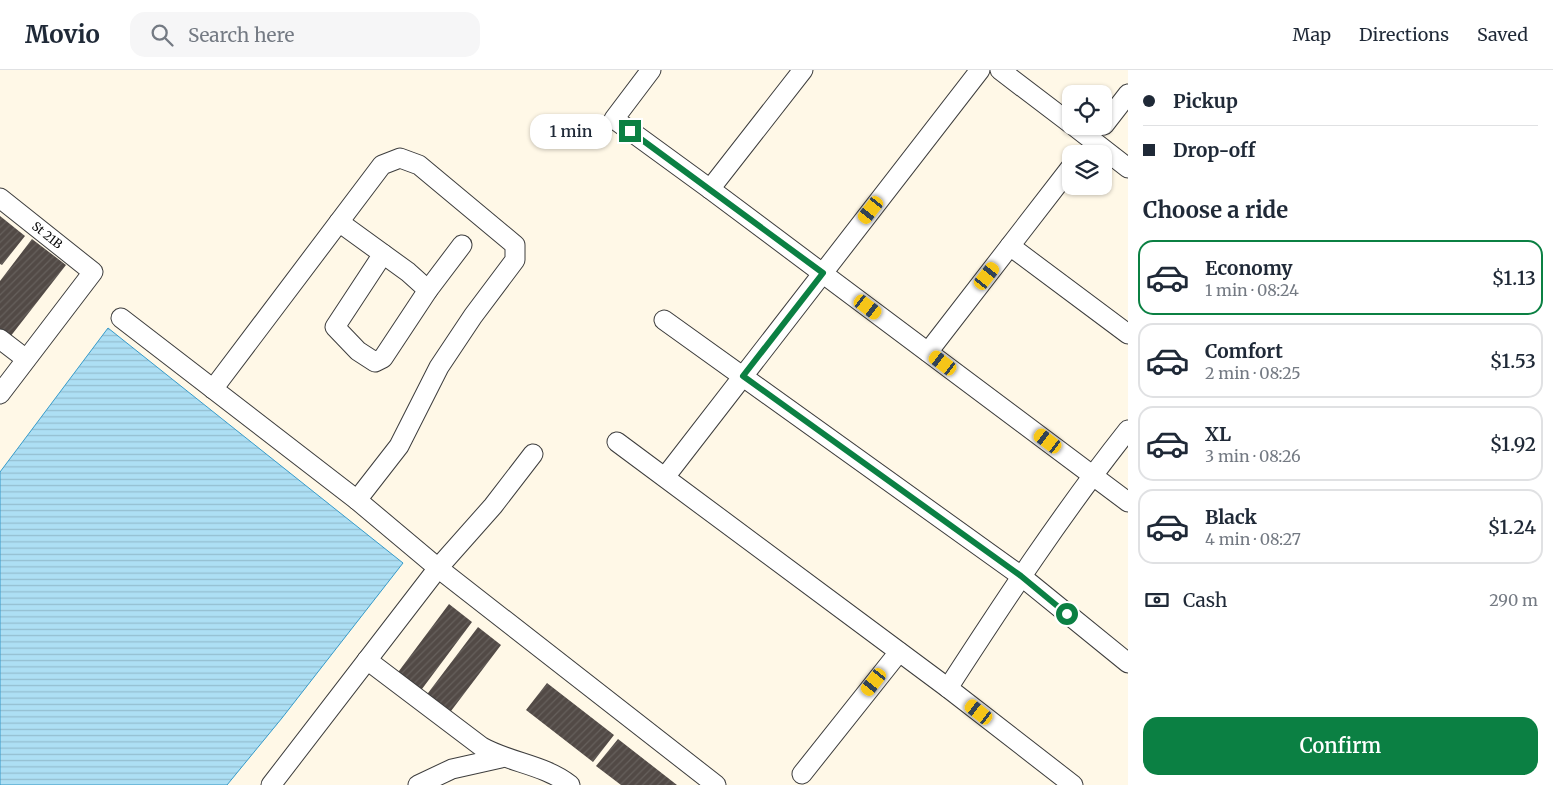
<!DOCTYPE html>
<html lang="en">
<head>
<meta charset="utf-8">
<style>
	body { margin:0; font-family:Merriweather,serif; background:#f6f6f7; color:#1f2937; height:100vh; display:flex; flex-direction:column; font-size:19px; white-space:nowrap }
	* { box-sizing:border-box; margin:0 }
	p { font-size:16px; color:#747a83 }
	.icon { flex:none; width:28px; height:28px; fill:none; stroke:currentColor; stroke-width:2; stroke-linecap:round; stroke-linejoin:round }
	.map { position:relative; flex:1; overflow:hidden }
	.panel { display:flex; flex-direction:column; background:#fff; width:425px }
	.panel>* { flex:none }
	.top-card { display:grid; align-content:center; height:110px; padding:0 15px; background:#fff }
	.controls { position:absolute; left:1062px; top:15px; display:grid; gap:10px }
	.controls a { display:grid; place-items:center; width:50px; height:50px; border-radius:10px; background:#fff; box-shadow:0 1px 4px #0004; font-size:25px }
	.end { position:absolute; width:22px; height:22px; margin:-11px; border:6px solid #0b8043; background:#fff; box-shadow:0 0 0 2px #fff }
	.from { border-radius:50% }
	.bubble { position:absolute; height:35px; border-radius:15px; background:#fff; box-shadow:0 1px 4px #0004; font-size:16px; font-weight:600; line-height:35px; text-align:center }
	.car { position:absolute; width:15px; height:30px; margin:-15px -8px; border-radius:6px; box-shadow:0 0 4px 1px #0007; background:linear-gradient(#f5c518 24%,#345 0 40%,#f5c518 0 76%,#345 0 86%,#f5c518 0) }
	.top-card b { display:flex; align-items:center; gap:18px; height:48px; font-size:19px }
	.top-card b+b { border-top:1px solid #e0e1e3 }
	.top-card i { width:12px; height:12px; background:#1f2937 }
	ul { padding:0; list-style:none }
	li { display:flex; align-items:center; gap:15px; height:75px; margin:0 10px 8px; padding:0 5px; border:2px solid #e0e1e3; border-radius:15px }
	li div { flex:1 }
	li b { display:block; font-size:19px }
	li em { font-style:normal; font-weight:600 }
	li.selected { border-color:#0b8043 }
	li>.icon { width:45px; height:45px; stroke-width:1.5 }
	h2 { padding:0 15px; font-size:22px; line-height:60px }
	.pay { display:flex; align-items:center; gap:12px; height:55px; padding:0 15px; font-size:19px }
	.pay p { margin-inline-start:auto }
	.button { display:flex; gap:10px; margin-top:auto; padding:10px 15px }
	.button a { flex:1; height:58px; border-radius:15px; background:#0b8043; color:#fff; font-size:20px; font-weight:600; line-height:58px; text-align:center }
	header { display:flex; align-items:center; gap:30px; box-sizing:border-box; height:70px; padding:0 25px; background:#fff; border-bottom:1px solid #e0e1e3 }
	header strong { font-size:24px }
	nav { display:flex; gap:28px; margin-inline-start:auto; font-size:18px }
	.search { width:350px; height:45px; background:#f6f6f7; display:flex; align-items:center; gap:12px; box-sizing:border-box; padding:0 18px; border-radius:15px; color:#747a83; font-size:19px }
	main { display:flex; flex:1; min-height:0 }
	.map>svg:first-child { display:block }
</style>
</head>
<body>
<header>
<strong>Movio</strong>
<div class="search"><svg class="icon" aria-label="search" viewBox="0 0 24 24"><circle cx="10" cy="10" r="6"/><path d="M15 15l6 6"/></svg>Search here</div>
<nav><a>Map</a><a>Directions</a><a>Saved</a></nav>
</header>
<main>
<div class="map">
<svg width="1128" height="715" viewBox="0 0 1128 715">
	<defs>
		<pattern id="water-rules" width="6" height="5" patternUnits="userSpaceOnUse" patternTransform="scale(1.25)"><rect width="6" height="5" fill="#addff4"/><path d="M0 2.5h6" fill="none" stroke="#94bed0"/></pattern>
		<pattern id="building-hatch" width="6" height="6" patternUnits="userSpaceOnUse" patternTransform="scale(1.25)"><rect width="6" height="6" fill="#524a46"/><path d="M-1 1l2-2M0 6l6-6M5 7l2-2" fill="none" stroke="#66605c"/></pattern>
	</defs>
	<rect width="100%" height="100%" fill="#fff8e7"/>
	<path fill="url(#water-rules)" stroke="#369ac9" d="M108,258L403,493L282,648L227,715H0V402Z"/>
	<path fill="url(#building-hatch)" d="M0,146L25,166L2,195L0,194Z
		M32,169L66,195L10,267L0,259V211Z
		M449,534L472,552L419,623L396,605Z
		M478,557L501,575L448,645L425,627Z
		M547,613L614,665L593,692L526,640Z
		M618,669L677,715H621L596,696Z"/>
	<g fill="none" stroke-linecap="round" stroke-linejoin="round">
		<defs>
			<g id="minor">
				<path d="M651,0L614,49L710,119L1128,432"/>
				<path d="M1000,0L1071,54"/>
				<path d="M1104,55L1128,24"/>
				<path d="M1074,56L1128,98"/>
				<path d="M710,119L803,0"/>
				<path id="s1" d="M0,128L93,202L0,324"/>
				<path d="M339,152L408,202L428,220"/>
				<path d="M1010,176L1128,264"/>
				<path d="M383,184L335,257L358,281L375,292L383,288L428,220L462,175"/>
				<path d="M121,248L357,430L438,498L716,715"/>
				<path d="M664,250L1021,506L1128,593"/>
				<path d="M0,269L26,289"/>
				<path d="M928,282L1071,97"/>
				<path d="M213,319L382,95L400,88L419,95L515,175V190L473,246L439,297L399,376L357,430"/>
				<path d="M617,372L948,618L1073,715"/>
				<path d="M665,407L980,0"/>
				<path d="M367,590L482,677C511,693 545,695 570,715"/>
				<path d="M948,618C1005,530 1063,442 1128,360"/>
				<path d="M802,704L899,582"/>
				<path d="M271,715L438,498L493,436L533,384"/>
				<path d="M418,715L452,699L501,688"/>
			</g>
		</defs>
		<use href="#minor" stroke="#3d3d3d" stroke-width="21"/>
		<use href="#minor" stroke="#fff" stroke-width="19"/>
	</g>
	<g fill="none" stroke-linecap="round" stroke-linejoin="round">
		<path stroke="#0b8043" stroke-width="6" d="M630,61L823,203L743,306L1021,506L1067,544"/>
	</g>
	<g text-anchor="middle" stroke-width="5" stroke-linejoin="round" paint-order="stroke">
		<g font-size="12" fill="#0a0a0a" stroke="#fff">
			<text dy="4" stroke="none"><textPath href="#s1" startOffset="60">St 21B</textPath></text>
		</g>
	</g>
</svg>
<div class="controls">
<a><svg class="icon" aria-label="locate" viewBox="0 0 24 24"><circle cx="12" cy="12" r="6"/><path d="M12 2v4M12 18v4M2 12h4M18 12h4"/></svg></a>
<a><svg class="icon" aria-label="layers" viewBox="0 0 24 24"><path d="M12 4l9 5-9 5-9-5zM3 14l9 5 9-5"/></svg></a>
</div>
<i class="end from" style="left:1067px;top:544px"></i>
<i class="end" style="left:630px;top:61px"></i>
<div class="bubble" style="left:530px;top:44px;width:82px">1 min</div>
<i class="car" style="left:871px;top:140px;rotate:218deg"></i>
<i class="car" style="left:987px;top:206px;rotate:38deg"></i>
<i class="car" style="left:868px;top:237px;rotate:127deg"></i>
<i class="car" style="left:943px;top:293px;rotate:307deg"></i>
<i class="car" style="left:1048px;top:371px;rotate:307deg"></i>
<i class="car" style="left:874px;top:612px;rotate:218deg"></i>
<i class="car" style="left:979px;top:642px;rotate:308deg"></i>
</div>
<section class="panel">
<div class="top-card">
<b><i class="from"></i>Pickup</b>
<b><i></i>Drop-off</b>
</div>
<h2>Choose a ride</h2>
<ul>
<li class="selected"><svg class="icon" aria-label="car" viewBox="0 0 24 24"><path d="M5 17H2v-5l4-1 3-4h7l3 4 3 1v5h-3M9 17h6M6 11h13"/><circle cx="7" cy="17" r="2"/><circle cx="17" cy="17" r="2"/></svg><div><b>Economy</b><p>1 min · 08:24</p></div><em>$1.13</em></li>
<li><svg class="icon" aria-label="car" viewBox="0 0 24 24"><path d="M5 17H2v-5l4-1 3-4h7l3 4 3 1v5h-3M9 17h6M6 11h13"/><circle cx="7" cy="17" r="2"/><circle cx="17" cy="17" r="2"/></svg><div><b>Comfort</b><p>2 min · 08:25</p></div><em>$1.53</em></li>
<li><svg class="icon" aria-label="car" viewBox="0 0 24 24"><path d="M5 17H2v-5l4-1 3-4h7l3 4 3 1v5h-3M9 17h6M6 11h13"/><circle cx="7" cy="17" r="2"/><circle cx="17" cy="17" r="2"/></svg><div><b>XL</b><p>3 min · 08:26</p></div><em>$1.92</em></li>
<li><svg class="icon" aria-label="car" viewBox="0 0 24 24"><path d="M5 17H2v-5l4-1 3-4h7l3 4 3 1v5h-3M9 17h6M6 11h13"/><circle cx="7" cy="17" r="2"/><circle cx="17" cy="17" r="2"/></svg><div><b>Black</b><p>4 min · 08:27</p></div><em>$1.24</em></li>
</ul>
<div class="pay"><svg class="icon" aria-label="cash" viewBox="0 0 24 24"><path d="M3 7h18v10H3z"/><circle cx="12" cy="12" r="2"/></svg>Cash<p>290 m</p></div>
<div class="button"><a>Confirm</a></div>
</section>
</main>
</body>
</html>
